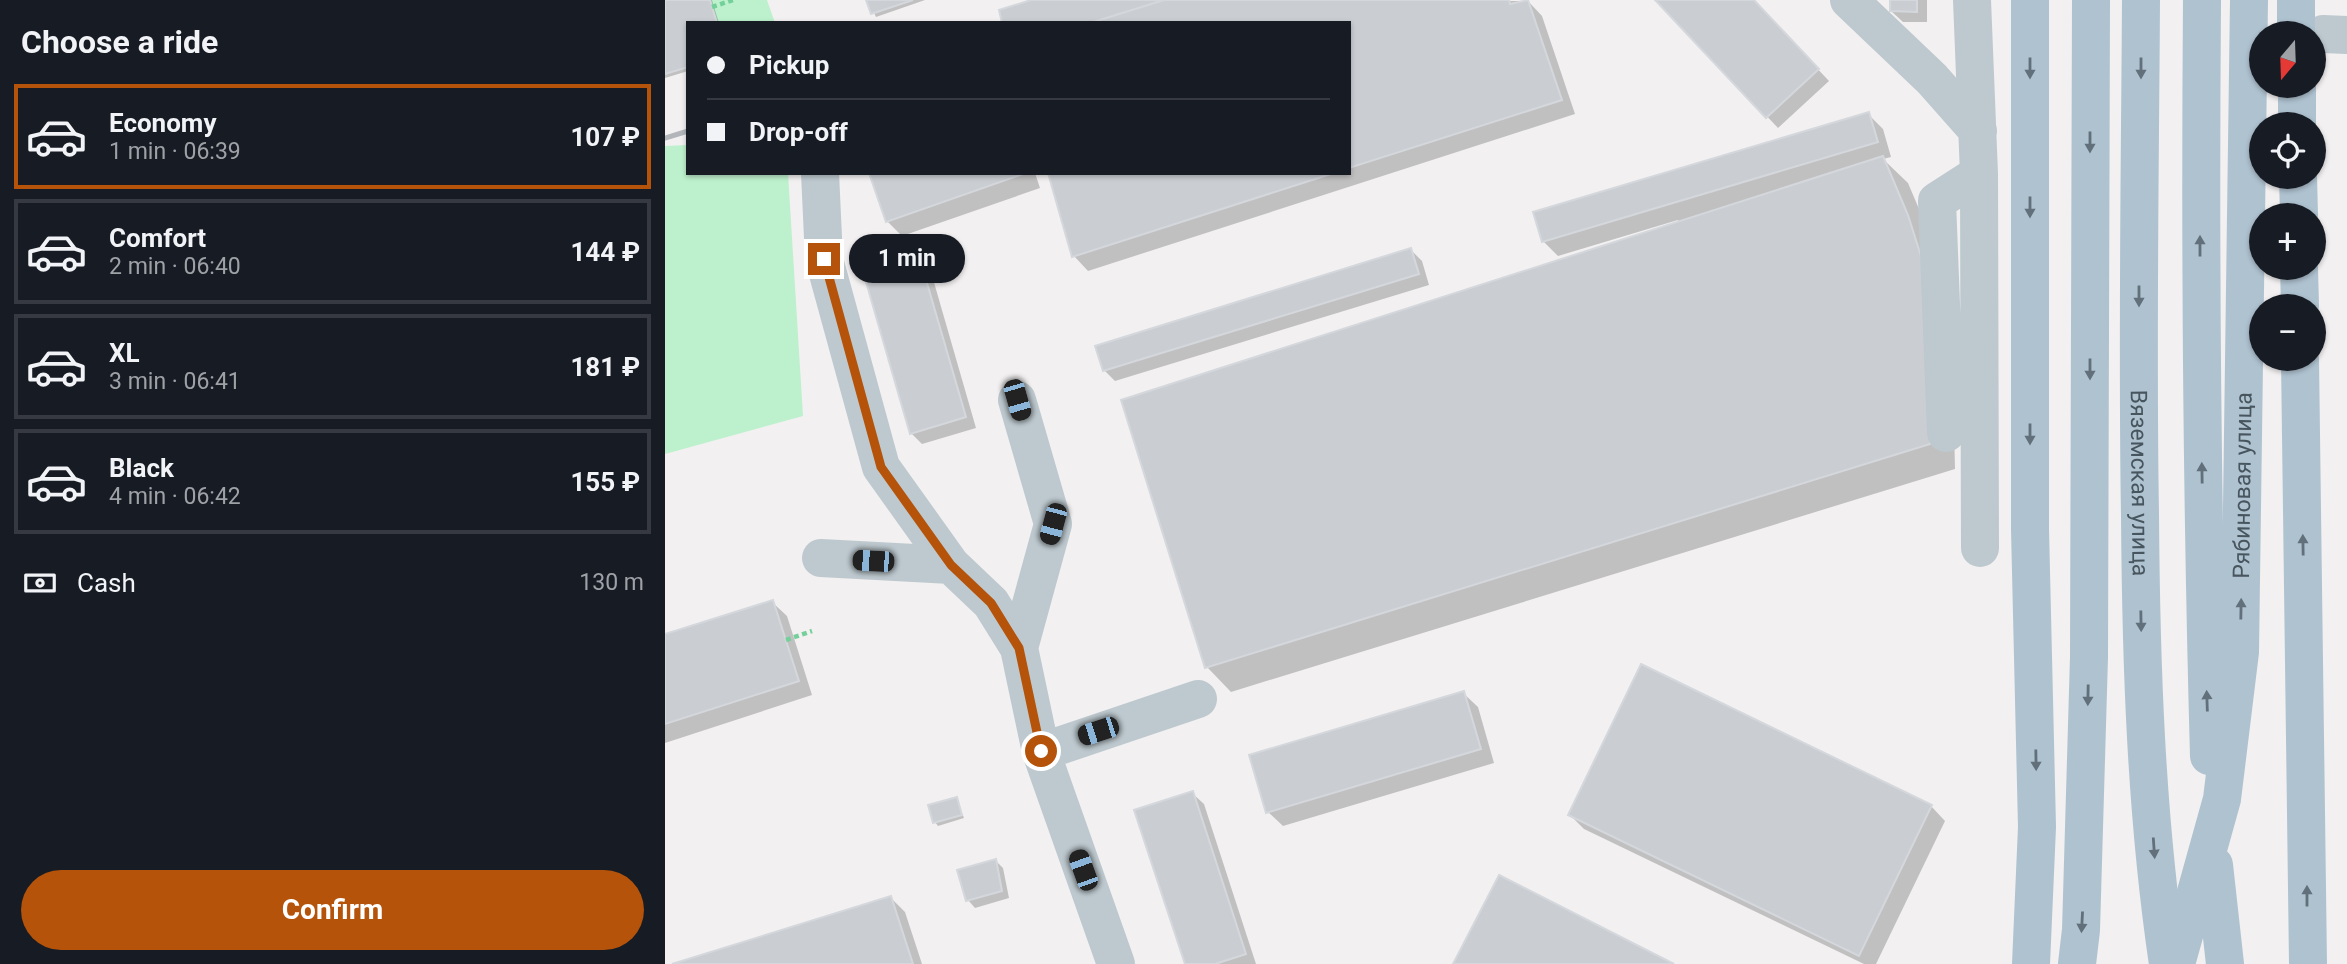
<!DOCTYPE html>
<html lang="en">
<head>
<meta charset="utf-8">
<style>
	body { margin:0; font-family:Roboto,sans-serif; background:#242831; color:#f1f3f6; height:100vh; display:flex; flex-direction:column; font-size:26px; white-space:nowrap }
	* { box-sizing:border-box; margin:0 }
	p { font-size:23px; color:#9ea1a6 }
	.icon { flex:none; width:38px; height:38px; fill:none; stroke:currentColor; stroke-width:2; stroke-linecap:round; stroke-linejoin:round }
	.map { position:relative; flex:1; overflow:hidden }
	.details { display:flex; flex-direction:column; background:#171b24; width:665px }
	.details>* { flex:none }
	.top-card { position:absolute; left:21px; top:21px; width:665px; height:154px; border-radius:0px; box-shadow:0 2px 5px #0004; display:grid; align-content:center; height:154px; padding:0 21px; background:#171b24 }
	.needle { width:46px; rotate:199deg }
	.fabs { position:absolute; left:1584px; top:21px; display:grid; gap:14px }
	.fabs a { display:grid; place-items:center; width:77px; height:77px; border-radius:50%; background:#171b24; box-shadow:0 2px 5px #0004; font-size:35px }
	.end { position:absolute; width:32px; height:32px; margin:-16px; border:9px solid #b45309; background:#fff; box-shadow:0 0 0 4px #fff }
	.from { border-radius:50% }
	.bubble { position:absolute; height:49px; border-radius:24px; background:#171b24; box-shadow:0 2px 5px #0004; font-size:23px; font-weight:700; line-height:49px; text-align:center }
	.car { position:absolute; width:21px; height:42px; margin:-21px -10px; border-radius:9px; box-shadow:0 0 5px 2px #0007; background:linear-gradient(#222 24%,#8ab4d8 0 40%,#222 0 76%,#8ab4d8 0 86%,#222 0) }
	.top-card b { display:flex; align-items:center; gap:24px; height:66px; font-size:26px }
	.top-card b+b { border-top:2px solid #363941 }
	.top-card i { width:18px; height:18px; background:#f1f3f6 }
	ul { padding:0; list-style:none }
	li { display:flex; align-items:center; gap:21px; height:105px; margin:0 14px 10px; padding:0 7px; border:4px solid #363941; border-radius:0px }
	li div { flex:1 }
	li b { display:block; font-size:26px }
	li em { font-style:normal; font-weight:700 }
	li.current { border-color:#b45309 }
	li>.icon { width:63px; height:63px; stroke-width:1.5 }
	h2 { padding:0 21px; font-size:32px; line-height:84px }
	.pay { display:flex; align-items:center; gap:18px; height:77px; padding:0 21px; font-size:26px }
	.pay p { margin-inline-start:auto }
	.action { display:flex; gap:14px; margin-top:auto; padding:14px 21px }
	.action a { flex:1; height:80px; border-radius:42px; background:#b45309; color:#fff; font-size:28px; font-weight:700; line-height:80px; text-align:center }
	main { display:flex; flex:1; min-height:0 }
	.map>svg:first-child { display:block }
</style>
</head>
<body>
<main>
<section class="details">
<h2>Choose a ride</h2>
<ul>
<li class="current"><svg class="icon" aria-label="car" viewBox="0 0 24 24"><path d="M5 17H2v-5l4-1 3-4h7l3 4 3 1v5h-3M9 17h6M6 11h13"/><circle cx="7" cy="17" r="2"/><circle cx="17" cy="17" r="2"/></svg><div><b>Economy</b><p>1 min · 06:39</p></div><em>107 ₽</em></li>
<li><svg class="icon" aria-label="car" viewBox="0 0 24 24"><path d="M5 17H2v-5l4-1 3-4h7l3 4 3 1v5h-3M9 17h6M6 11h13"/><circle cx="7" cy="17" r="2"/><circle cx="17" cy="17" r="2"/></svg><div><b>Comfort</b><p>2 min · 06:40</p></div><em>144 ₽</em></li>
<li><svg class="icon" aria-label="car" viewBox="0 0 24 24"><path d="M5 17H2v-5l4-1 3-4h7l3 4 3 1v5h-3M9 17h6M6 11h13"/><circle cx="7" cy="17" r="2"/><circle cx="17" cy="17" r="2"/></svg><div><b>XL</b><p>3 min · 06:41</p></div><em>181 ₽</em></li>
<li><svg class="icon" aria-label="car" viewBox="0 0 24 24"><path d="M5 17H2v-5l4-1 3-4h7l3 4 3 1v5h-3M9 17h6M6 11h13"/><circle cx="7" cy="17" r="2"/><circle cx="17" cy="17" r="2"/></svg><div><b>Black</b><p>4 min · 06:42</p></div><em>155 ₽</em></li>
</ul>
<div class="pay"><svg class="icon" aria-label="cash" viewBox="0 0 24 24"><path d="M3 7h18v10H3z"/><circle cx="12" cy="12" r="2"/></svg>Cash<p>130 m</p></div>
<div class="action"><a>Confirm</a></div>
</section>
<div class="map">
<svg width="1682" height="964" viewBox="0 0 1682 964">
	<rect width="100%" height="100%" fill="#f2f0f0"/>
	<path fill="#bdf1cd" d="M45,0H102L110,23H52Z
		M23,145V173H123L138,416L0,454V146Z"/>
	<path fill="#0003" d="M0,0H47L54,23H23V71L0,78Z
		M203,0H260L211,17Z
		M371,0L863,1L877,16L910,114L423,271L409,256L384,173H684V23Z
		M992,0H1088L1164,81L1113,128Z
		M1226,0H1262V22H1238L1226,11Z
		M1203,114L1218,129L1226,157L1218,159L1243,183L1268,242L1286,302L1290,469L566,692L542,667L1014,223L1013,220L893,256L878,241Z
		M206,173H370L375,188L237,236L222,221Z
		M746,250L757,261L764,285L450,381L439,370Z
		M253,254L264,265L311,428L257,444L246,433Z
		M107,602L122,616L147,695L0,743V636Z
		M798,693L813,707L829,763L618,826L603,812Z
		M527,793L539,804L591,964H522Z
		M291,799L299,818L273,826L270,822Z
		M1266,806L1280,821L1211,964H1199L919,829L905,815Z
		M331,861L338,868L344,898L310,908L303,900Z
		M226,898L240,912L257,964H13Z"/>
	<path fill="#caced3" stroke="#d4d7dc" stroke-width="2" d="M0,0H45L52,23H23V67L0,74Z
		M201,0H248L206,14Z
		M366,0H499L425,23H337L334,10Z
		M499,0H844L845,4L863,0L897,100L684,168V23H425Z
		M990,0H1089L1154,69L1101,118Z
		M1225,0H1252V12L1225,11Z
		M1204,112L1213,142L877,242L868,212Z
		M1218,156L1243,215L1262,275L1265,444L540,668L456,400Z
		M204,173H361L221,222Z
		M383,173H669L407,257Z
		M746,248L754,274L438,371L430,346Z
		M253,252L301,417L245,434L197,268Z
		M108,600L134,681L0,724V634Z
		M976,664L1267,805L1194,956L903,815Z
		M799,691L816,749L601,813L584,755Z
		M528,791L581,954L550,964H520L469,810Z
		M292,797L297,815L268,823L263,805Z
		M331,859L337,891L301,901L292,870Z
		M834,875L1009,964H788Z
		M226,896L248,964H7Z"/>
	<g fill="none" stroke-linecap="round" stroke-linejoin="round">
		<path stroke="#74d09b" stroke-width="4.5" stroke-dasharray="5 3.5" stroke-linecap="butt" d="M47,7L68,0
			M121,640L147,631"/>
		<path stroke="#bdc9cf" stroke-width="38" d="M1184,0L1267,79L1313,131
			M1307,0L1314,174L1315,548
			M1658,34L1682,35
			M155,173L159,259L216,467L286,565
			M352,400L388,524L354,648L376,752L451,964
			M1281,433L1272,201L1314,174
			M156,558L286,565L326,603L354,648
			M376,752L533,699"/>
		<g stroke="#afc2d0" stroke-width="38">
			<path d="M1365,0V529L1372,827L1366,964"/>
			<path id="s1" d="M1476,0C1475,171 1472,343 1475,514C1476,665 1481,815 1503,964"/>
			<path d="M1537,0C1535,252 1537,504 1544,756"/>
			<path d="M1631,0V33"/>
			<path d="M1632,86V124"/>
			<path d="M1633,177L1634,215"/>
			<path d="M1634,268L1635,306"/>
			<path d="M1635,359L1643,964"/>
			<path d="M1549,865L1560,964"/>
			<path d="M1412,964L1416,930L1424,657L1426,0"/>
			<path id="s2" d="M1511,964L1557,799L1575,652L1584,0"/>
		</g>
		<path stroke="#b2b6bb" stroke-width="5" d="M0,138L23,131"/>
	</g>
	<defs><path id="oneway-solid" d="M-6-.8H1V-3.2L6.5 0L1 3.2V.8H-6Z" transform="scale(1.75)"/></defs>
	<g fill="#61707a">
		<use href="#oneway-solid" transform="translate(1365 68) rotate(90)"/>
		<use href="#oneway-solid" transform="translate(1476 68) rotate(90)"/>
		<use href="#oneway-solid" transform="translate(1425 142) rotate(90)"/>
		<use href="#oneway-solid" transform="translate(1365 207) rotate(90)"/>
		<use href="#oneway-solid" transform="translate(1535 246) rotate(-90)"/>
		<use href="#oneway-solid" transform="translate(1474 296) rotate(90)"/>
		<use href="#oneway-solid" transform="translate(1425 369) rotate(90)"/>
		<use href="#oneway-solid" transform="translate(1365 434) rotate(90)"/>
		<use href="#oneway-solid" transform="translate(1537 473) rotate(-91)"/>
		<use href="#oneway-solid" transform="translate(1638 545) rotate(-91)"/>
		<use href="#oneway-solid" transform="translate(1576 609) rotate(-89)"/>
		<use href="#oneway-solid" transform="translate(1476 621) rotate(89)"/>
		<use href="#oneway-solid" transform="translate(1423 695) rotate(91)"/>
		<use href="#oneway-solid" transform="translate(1542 701) rotate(-92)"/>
		<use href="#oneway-solid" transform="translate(1371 760) rotate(89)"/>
		<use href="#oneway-solid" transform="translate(1489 848) rotate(86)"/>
		<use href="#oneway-solid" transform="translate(1642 896) rotate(-90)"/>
		<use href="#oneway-solid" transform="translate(1417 922) rotate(93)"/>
	</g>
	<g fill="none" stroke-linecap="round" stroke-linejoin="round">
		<path stroke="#b45309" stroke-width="9" d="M159,259L216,467L286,565L326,603L354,648L376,751"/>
	</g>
	<g text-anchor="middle" stroke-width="5" stroke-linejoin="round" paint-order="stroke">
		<g font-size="23" fill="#47555e" stroke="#fff">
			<text dy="8" stroke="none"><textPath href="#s1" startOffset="483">Вяземская улица</textPath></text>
			<text dy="8" stroke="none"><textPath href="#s2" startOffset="486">Рябиновая улица</textPath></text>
		</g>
	</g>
</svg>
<div class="fabs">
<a><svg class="needle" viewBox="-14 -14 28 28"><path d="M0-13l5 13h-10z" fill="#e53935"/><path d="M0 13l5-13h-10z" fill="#9ea1a6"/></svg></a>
<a><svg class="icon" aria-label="locate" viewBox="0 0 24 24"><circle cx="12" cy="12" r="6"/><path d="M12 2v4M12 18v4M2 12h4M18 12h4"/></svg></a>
<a>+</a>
<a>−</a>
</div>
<i class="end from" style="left:376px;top:751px"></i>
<i class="end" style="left:159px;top:259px"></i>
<div class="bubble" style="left:184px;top:234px;width:116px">1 min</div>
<i class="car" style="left:352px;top:400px;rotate:164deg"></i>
<i class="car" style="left:388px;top:524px;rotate:195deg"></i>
<i class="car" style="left:208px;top:561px;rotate:273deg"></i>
<i class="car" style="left:433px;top:731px;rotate:252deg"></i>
<i class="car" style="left:418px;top:870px;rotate:340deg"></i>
<div class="top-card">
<b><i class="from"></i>Pickup</b>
<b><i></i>Drop-off</b>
</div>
</div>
</main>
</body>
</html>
